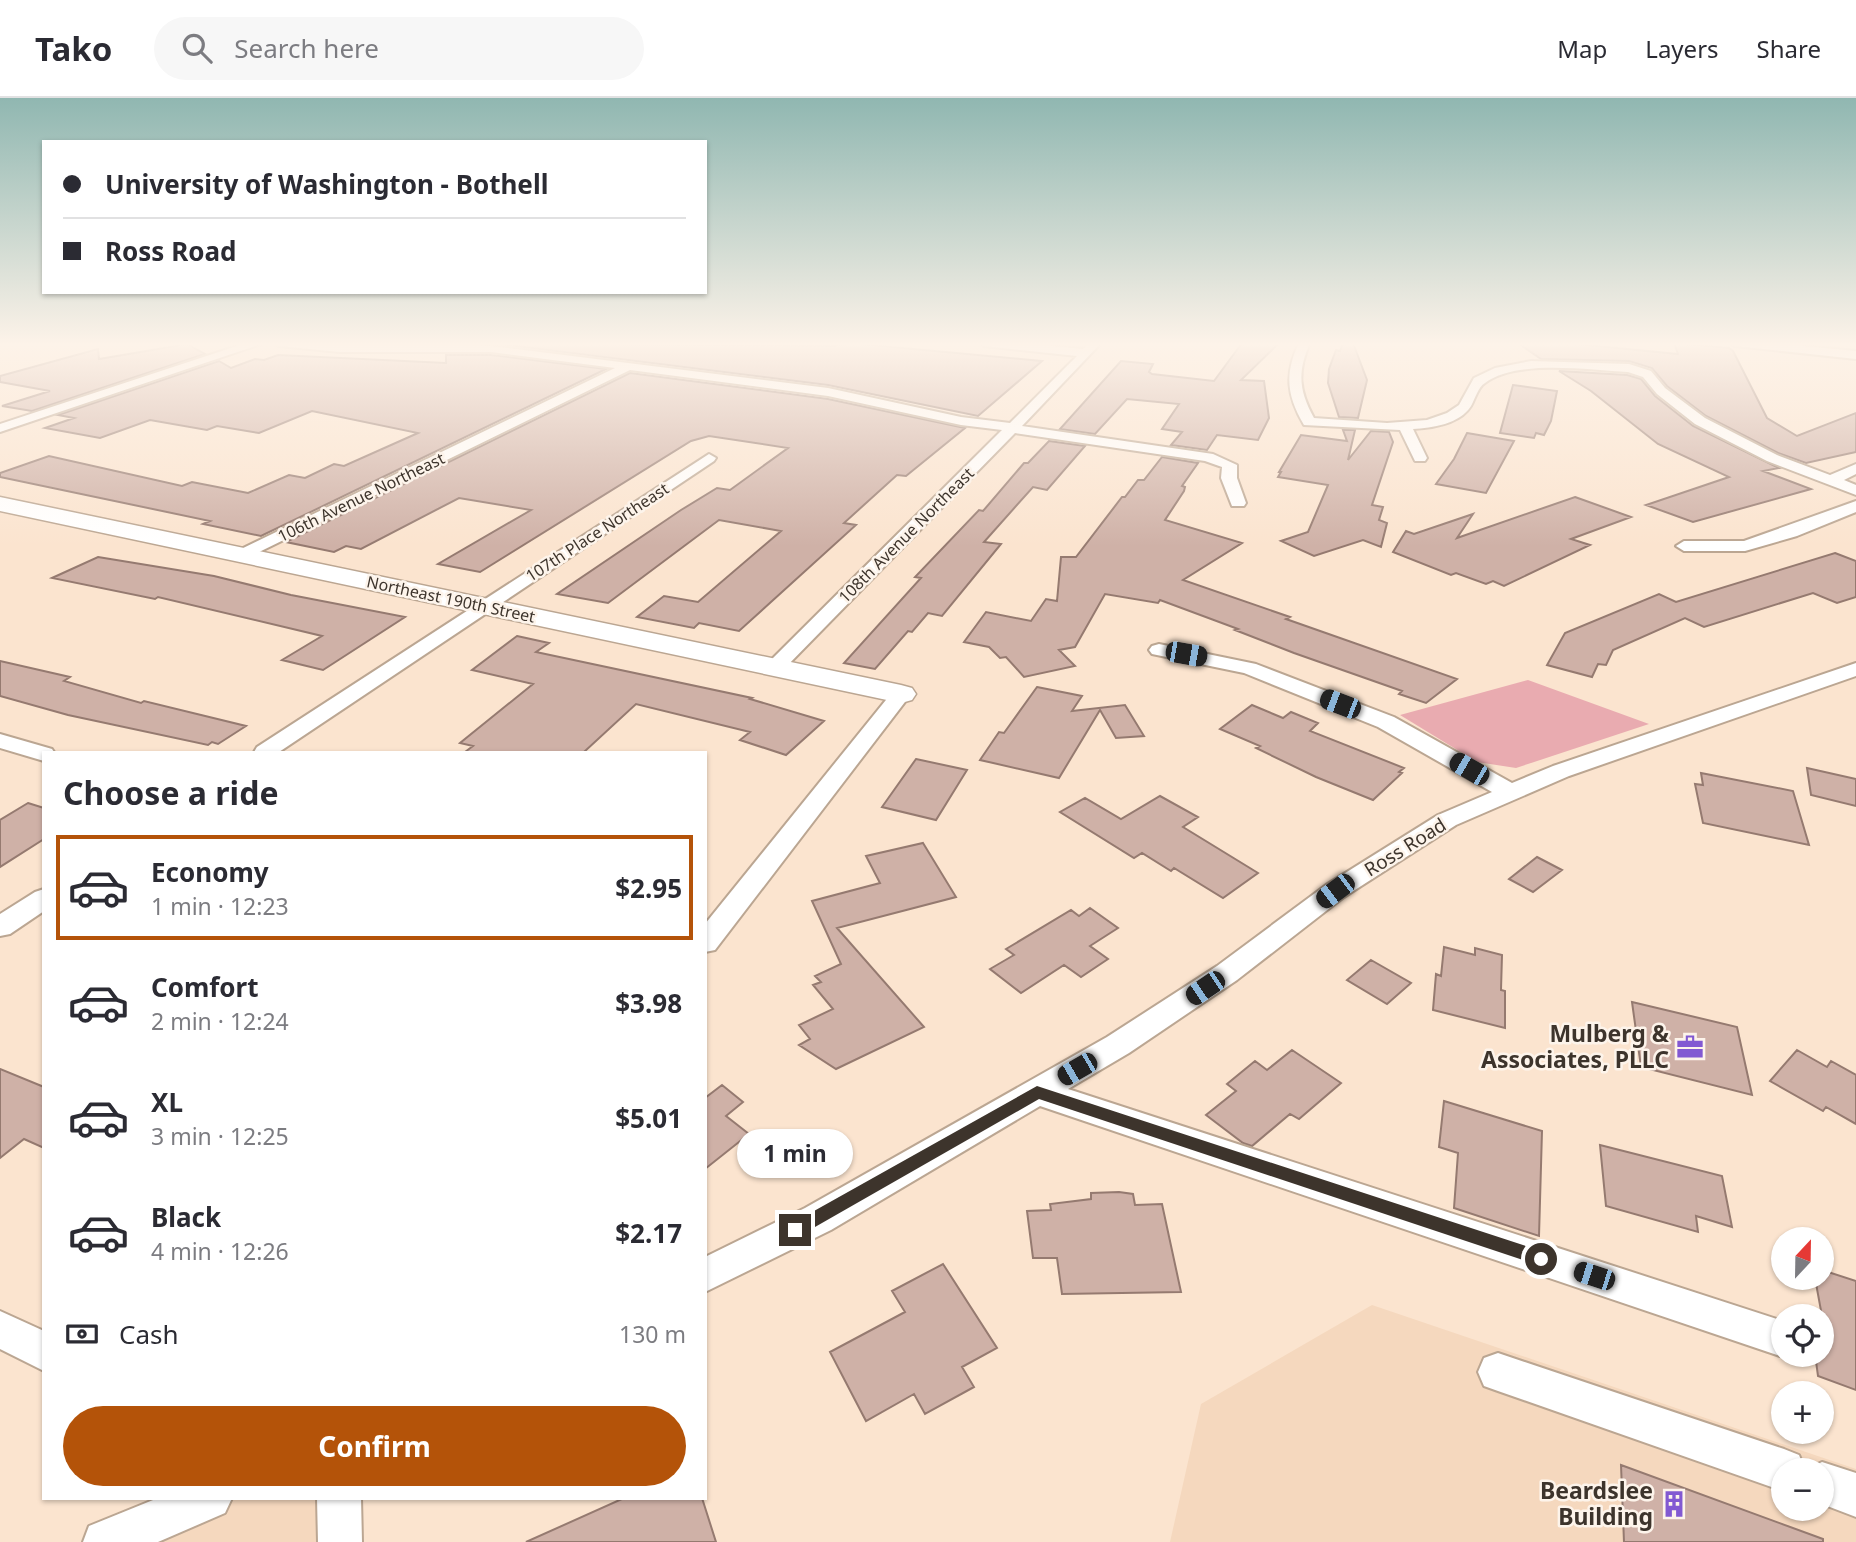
<!DOCTYPE html>
<html lang="en">
<head>
<meta charset="utf-8">
<style>
	body { margin:0; font-family:"Noto Sans",sans-serif; background:#f7f7f7; color:#2b2b33; height:100vh; display:flex; flex-direction:column; font-size:26px; white-space:nowrap }
	* { box-sizing:border-box; margin:0 }
	p { font-size:23px; color:#7c7c81 }
	.icon { flex:none; width:38px; height:38px; fill:none; stroke:currentColor; stroke-width:2; stroke-linecap:round; stroke-linejoin:round }
	.map { position:relative; flex:1; overflow:hidden }
	.details { position:absolute; left:42px; top:653px; width:665px; height:749px; display:flex; flex-direction:column; background:#fff; border-radius:0px; box-shadow:0 2px 5px #0004 }
	.details>* { flex:none }
	.hud { position:absolute; left:42px; top:42px; width:665px; height:154px; border-radius:0px; box-shadow:0 2px 5px #0004; display:grid; align-content:center; height:154px; padding:0 21px; background:#fff }
	.needle { width:46px; rotate:22deg }
	.fabs { position:absolute; left:1771px; top:1129px; display:grid; gap:14px }
	.fabs a { display:grid; place-items:center; width:63px; height:63px; border-radius:50%; background:#fff; box-shadow:0 2px 5px #0004; font-size:35px }
	.end { position:absolute; width:32px; height:32px; margin:-16px; border:9px solid #3d342c; background:#fff; box-shadow:0 0 0 4px #fff }
	.from { border-radius:50% }
	.bubble { position:absolute; height:49px; border-radius:24px; background:#fff; box-shadow:0 2px 5px #0004; font-size:23px; font-weight:700; line-height:49px; text-align:center }
	.car { position:absolute; width:21px; height:42px; margin:-21px -10px; border-radius:9px; box-shadow:0 0 5px 2px #0007; background:linear-gradient(#222 24%,#8ab4d8 0 40%,#222 0 76%,#8ab4d8 0 86%,#222 0) }
	.hud b { display:flex; align-items:center; gap:24px; height:66px; font-size:26px }
	.hud b+b { border-top:2px solid #e1e1e2 }
	.hud i { width:18px; height:18px; background:#2b2b33 }
	ul { padding:0; list-style:none }
	li { display:flex; align-items:center; gap:21px; height:105px; margin:0 14px 10px; padding:0 7px; border:4px solid transparent; border-radius:0px }
	li div { flex:1 }
	li b { display:block; font-size:26px }
	li em { font-style:normal; font-weight:700 }
	li.active { border-color:#b45309 }
	li>.icon { width:63px; height:63px; stroke-width:1.5 }
	h2 { padding:0 21px; font-size:32px; line-height:84px }
	.pay { display:flex; align-items:center; gap:18px; height:77px; padding:0 21px; font-size:26px }
	.pay p { margin-inline-start:auto }
	.primary-button { display:flex; gap:14px; margin-top:auto; padding:14px 21px }
	.primary-button a { flex:1; height:80px; border-radius:42px; background:#b45309; color:#fff; font-size:28px; font-weight:700; line-height:80px; text-align:center }
	header { display:flex; align-items:center; gap:42px; box-sizing:border-box; height:98px; padding:0 35px; background:#fff; border-bottom:2px solid #e1e1e2 }
	header strong { font-size:33px }
	nav { display:flex; gap:38px; margin-inline-start:auto; font-size:24px }
	.search { width:490px; height:63px; background:#f7f7f7; display:flex; align-items:center; gap:18px; box-sizing:border-box; padding:0 24px; border-radius:38px; color:#7c7c81; font-size:26px }
	.map>svg:first-child { display:block }
</style>
</head>
<body>
<header>
<strong>Tako</strong>
<div class="search"><svg class="icon" aria-label="search" viewBox="0 0 24 24"><circle cx="10" cy="10" r="6"/><path d="M15 15l6 6"/></svg>Search here</div>
<nav><a>Map</a><a>Layers</a><a>Share</a></nav>
</header>
<div class="map">
<svg width="1856" height="1444" viewBox="0 0 1856 1444">
	<rect width="100%" height="100%" fill="#fbe4cf"/>
	<path fill="#f5d8be" fill-rule="evenodd" d="M1372,1207L1856,1371V1444H1170L1201,1306ZM1783,1372H1822V1410H1783Z
		M221,1400H350L318,1444H108Z"/>
	<path fill="#e9abb0" d="M1528,582L1649,626L1516,670L1477,664L1400,617Z"/>
	<path fill="#cfb1a7" stroke="#957a70" stroke-width="2" d="M492,245L834,248L849,245L1042,263L978,318L828,287Z
		M1242,245H1279L1241,282L1264,283L1269,320L1258,342L1217,337L1207,352L1171,347L1182,334L1162,331L1179,306L1127,301L1095,336L1060,331L1121,263L1153,266L1149,274L1152,276L1214,283Z
		M1343,245H1353L1367,282L1358,320L1339,319L1328,285L1329,271L1336,252L1340,253Z
		M1518,245H1566L1678,256L1674,245L1729,250L1733,253L1767,320L1797,338L1856,315V354L1806,365L1778,355L1706,318L1667,288L1652,270L1629,263L1541,261Z
		M187,246L205,256L32,313L2,308L50,293L0,284V278L98,251L99,261Z
		M278,257L446,265V257H491L606,271L261,438L203,426L210,423L0,379V375L49,358L182,388L192,384L248,395L289,377L305,380L334,366L344,368L418,335L312,313L259,335L217,328L207,332L150,322L100,340L45,330L74,320L58,317L219,263L231,270L255,261L264,262Z
		M1559,273L1627,277L1641,281L1655,298L1693,328L1779,370L1763,373L1811,391L1693,424L1646,407L1729,379L1658,346L1591,293Z
		M630,275L828,301L965,330L906,378L897,377L844,425L856,427L739,533L699,525L694,530L637,519L664,498L698,504L781,433L719,422L608,505L557,496L681,412L717,390L730,392L788,350L709,338L691,343L480,474L438,466L531,412L459,400L361,451L346,448L334,454L286,444Z
		M1513,287L1557,293L1551,323L1544,337L1536,335L1534,340L1500,335Z
		M1343,332H1355L1348,362L1371,333L1389,334L1393,344L1372,407L1383,409L1379,422L1387,425L1381,449L1363,442L1314,458L1281,443L1308,434L1328,387L1278,379L1281,374H1279L1301,337L1347,343Z
		M1467,335L1514,343L1486,395L1436,386L1454,361Z
		M1049,343L1085,348L1047,392L1033,389L984,444L1001,446L942,518L928,515L912,534L908,533L875,571L844,565L921,480L915,479L979,412L983,413L1024,365H1028Z
		M1162,359L1198,365L1182,388L1185,389L1184,393L1165,422L1242,445L1183,482L1290,519L1286,521L1457,581L1426,605L1399,596L1402,593L1294,555L1235,532L1238,531L1160,502L1158,505L1105,496L1075,549L1059,552L1075,568L1024,579L1006,559L1000,560L989,549L964,544L986,514L1031,523L1046,501L1057,503L1061,459H1076L1122,399H1125L1138,382H1144Z
		M1575,399L1631,419L1571,441L1590,447L1504,488L1493,483L1486,486L1456,475L1451,477L1393,454L1406,433L1414,436L1473,416L1457,440Z
		M1835,455L1856,463V499L1837,505L1813,495L1704,529L1685,520L1613,552L1606,567L1598,566L1592,579L1547,567L1565,535L1659,496L1676,504Z
		M98,459L214,478L291,497L405,519L323,572L282,562L322,538L158,499L155,501L52,480Z
		M517,538L549,545L536,554L752,600L750,601L824,623L786,657L740,642L750,634L636,606L584,654H465L473,648L460,645L533,586L472,572Z
		M0,563L70,579L64,583L141,605L144,603L246,628L218,646L212,644L208,647L68,617L0,598Z
		M1037,589L1082,598L1072,613L1125,607L1144,638L1116,640L1100,612L1059,680L980,662L999,634L1004,635Z
		M1252,607L1283,620L1291,614L1318,625L1310,633L1404,670L1399,674L1402,675L1373,702L1316,679L1256,650L1260,648L1220,631Z
		M916,661L967,672L936,722L882,709Z
		M1807,670L1856,681V708L1811,697Z
		M1701,675L1793,693L1809,747L1703,725L1695,686L1703,687Z
		M1160,698L1198,719L1183,729L1258,775L1223,800L1174,770L1171,773L1142,755L1134,760L1060,714L1085,700L1121,721Z
		M28,705L44,710V741L0,769V722Z
		M923,745L956,799L837,830L924,929L836,971L799,947L810,941L799,927L833,911L813,887L821,884L815,878L841,866L812,803L880,785L866,758Z
		M1537,759L1562,772L1533,794L1509,781Z
		M1090,810L1118,830L1090,848L1108,861L1081,879L1064,867L1021,895L990,871L1014,857L1006,851L1071,812L1079,818Z
		M1444,849L1475,857V850L1502,857L1501,892L1505,893V930L1433,912L1436,876L1441,878Z
		M1371,862L1411,885L1387,906L1347,882Z
		M1632,904L1737,929L1752,997L1641,969Z
		M1292,952L1341,985L1299,1021L1290,1016L1252,1048L1243,1045L1206,1017L1236,993L1227,986L1255,963L1267,972Z
		M1797,952L1827,969L1831,963L1856,977V1026L1826,1009L1823,1013L1770,983Z
		M0,971L44,989V1050L24,1041L0,1060Z
		M722,987L743,1004L726,1018L749,1036L705,1071V1000Z
		M1444,1003L1542,1033L1539,1138L1454,1110L1458,1055L1439,1049Z
		M1600,1047L1722,1078L1732,1129L1696,1118L1698,1134L1606,1108Z
		M1119,1094L1133,1096L1135,1107L1162,1106L1181,1194L1062,1196L1057,1160H1033L1027,1113L1051,1112L1050,1106L1091,1101V1095Z
		M943,1166L997,1250L962,1269L974,1289L925,1316L914,1296L866,1323L830,1254L905,1214L892,1193Z
		M1822,1172L1856,1183V1292L1818,1278L1815,1256H1822V1218L1815,1180H1822Z
		M1621,1367L1823,1441V1444H1624Z
		M624,1400H702L716,1444H526Z"/>
	<g fill="none" stroke-linecap="round" stroke-linejoin="round">
		<defs>
			<path id="street" d="M246,245H264L0,334V326Z
				M274,245L491,248L828,290L961,319L1010,325L1077,258L984,248L979,245H1024L1083,251L1089,245H1101L1022,328L1213,356L1237,367V380L1246,405L1244,408H1232L1221,380L1222,369L1205,363L1015,335L782,573H768L765,569L768,565L1002,332L961,327L828,298L630,272L243,462L237,461L234,457L237,453L615,270L491,254H340L279,248Z
				M1299,245H1310C1297,274 1299,293 1314,320L1387,325L1427,322L1447,315L1459,307L1474,280L1495,270L1531,263L1629,266L1651,273L1665,290L1705,320L1777,357L1830,377L1856,366V376L1844,382L1856,387V397L1767,363L1695,326L1657,296L1643,279L1628,274C1590,272 1515,261 1485,285C1478,289 1475,301 1471,308C1460,326 1432,330 1413,331L1427,360L1425,363H1415L1400,332L1304,327C1287,298 1284,276 1299,245Z
				M1730,245H1774L1856,253V261L1735,248Z
				M709,356L716,360L714,363L279,654H254L257,649Z
				M1856,403V414L1797,438L1745,453H1684L1676,448L1684,443H1744Z
				M1159,546L1256,566L1394,619L1512,685L1553,668L1856,565V578L1569,678L1456,727L1344,799L1237,882L1129,955L1068,991L1780,1222L1783,1223L1785,1256L1780,1258L1040,1008L831,1132L705,1194V1159L805,1110L1107,939L1217,868L1326,787L1438,717L1492,694L1378,629L1244,575L1152,556L1149,552L1152,548Z
				M901,590L908,592L912,596L908,600L715,852L705,854V826L894,592Z
				M0,636L52,651L54,654H44V663L0,650Z
				M44,791V813L10,836L0,838V816L35,794Z
				M0,1213L44,1233V1273L0,1251Z
				M1498,1255L1784,1351L1799,1357L1805,1372H1783V1393L1498,1293L1484,1288L1478,1274L1484,1260Z
				M1822,1364L1856,1375V1419L1822,1406V1372H1806Z
				M158,1400H232L225,1415L158,1444H83L89,1428Z
				M317,1400H361L362,1444H318Z"/>
			<path id="secondary" d="M0,399L901,587L912,590L916,596L912,602L901,605L0,413Z"/>
		</defs>
		<use href="#street" stroke="#bba692" stroke-width="4"/>
		<use href="#secondary" stroke="#bba692" stroke-width="3"/>
		<use href="#street" fill="#fff" fill-rule="evenodd"/>
		<use href="#secondary" fill="#fff" fill-rule="evenodd"/>
	</g>
	<linearGradient id="sky" x2="0" y2="1"><stop stop-color="#90b7b1"/><stop offset="0.55" stop-color="#fdf3e9"/><stop offset="1" stop-color="#fdf3e9" stop-opacity="0"/></linearGradient>
	<rect width="1856" height="448" fill="url(#sky)"/>
	<path fill="#3d342c" d="M1037,988L1541,1153L1547,1155L1550,1161L1547,1166L1541,1168L1039,1001L801,1137L795,1140L789,1137L787,1132L789,1127Z"/>
	<defs>
		<symbol id="office-bare" viewBox="-9 -9 18 18"><path d="M-6-3h4V-5.5h4V-3h4V5H-6ZM-1-4.5V-3h2v-1.5ZM-6 0V1H6V0Z" fill="#8259d2" stroke="#fdf4eb" stroke-width="2.5" paint-order="stroke"/></symbol>
		<symbol id="building-bare" viewBox="-9 -9 18 18"><path d="M-4-6H4V6H1V3H-1V6H-4ZM-2.5-4.3h1.7v1.8h-1.7ZM.8-4.3h1.7v1.8H.8ZM-2.5-1h1.7V.8h-1.7ZM.8-1h1.7V.8H.8Z" fill="#8259d2" stroke="#fdf4eb" stroke-width="2.5" paint-order="stroke"/></symbol>
	</defs>
	<g fill-rule="evenodd">
		<use href="#office-bare" x="1671" y="930" width="38" height="38"/>
		<use href="#building-bare" x="1655" y="1387" width="38" height="38"/>
	</g>
	<g text-anchor="middle" stroke-width="5" stroke-linejoin="round" paint-order="stroke">
		<g font-size="16" fill="#3d342c" stroke="#fdf4eb">
			<text transform="translate(361 399) rotate(-26)" y="6">106th Avenue Northeast</text>
			<text transform="translate(597 434) rotate(-33)" y="6">107th Place Northeast</text>
			<text transform="translate(906 437) rotate(-45)" y="6">108th Avenue Northeast</text>
			<text transform="translate(451 501) rotate(12)" y="6">Northeast 190th Street</text>
		</g>
		<g font-size="19" fill="#3d342c" stroke="#fdf4eb">
			<text transform="translate(1405 749) rotate(-32)" y="7">Ross Road</text>
		</g>
		<g font-size="23" font-weight="bold" fill="#3d342c" stroke="#fdf4eb" text-anchor="end">
			<text x="1669" y="944">Mulberg &amp;<tspan x="1669" dy="26">Associates, PLLC</tspan></text>
			<text x="1653" y="1401">Beardslee<tspan x="1653" dy="26">Building</tspan></text>
		</g>
	</g>
</svg>
<div class="fabs">
<a><svg class="needle" viewBox="-14 -14 28 28"><path d="M0-13l5 13h-10z" fill="#e53935"/><path d="M0 13l5-13h-10z" fill="#7c7c81"/></svg></a>
<a><svg class="icon" aria-label="locate" viewBox="0 0 24 24"><circle cx="12" cy="12" r="6"/><path d="M12 2v4M12 18v4M2 12h4M18 12h4"/></svg></a>
<a>+</a>
<a>−</a>
</div>
<i class="end from" style="left:1541px;top:1161px"></i>
<i class="end" style="left:795px;top:1132px"></i>
<div class="bubble" style="left:737px;top:1031px;width:116px">1 min</div>
<i class="car" style="left:1186px;top:556px;rotate:100deg"></i>
<i class="car" style="left:1340px;top:606px;rotate:291deg"></i>
<i class="car" style="left:1469px;top:671px;rotate:300deg"></i>
<i class="car" style="left:1335px;top:793px;rotate:233deg"></i>
<i class="car" style="left:1205px;top:890px;rotate:236deg"></i>
<i class="car" style="left:1077px;top:971px;rotate:240deg"></i>
<i class="car" style="left:1594px;top:1178px;rotate:288deg"></i>
<div class="hud">
<b><i class="from"></i>University of Washington - Bothell</b>
<b><i></i>Ross Road</b>
</div>
<section class="details">
<h2>Choose a ride</h2>
<ul>
<li class="active"><svg class="icon" aria-label="car" viewBox="0 0 24 24"><path d="M5 17H2v-5l4-1 3-4h7l3 4 3 1v5h-3M9 17h6M6 11h13"/><circle cx="7" cy="17" r="2"/><circle cx="17" cy="17" r="2"/></svg><div><b>Economy</b><p>1 min · 12:23</p></div><em>$2.95</em></li>
<li><svg class="icon" aria-label="car" viewBox="0 0 24 24"><path d="M5 17H2v-5l4-1 3-4h7l3 4 3 1v5h-3M9 17h6M6 11h13"/><circle cx="7" cy="17" r="2"/><circle cx="17" cy="17" r="2"/></svg><div><b>Comfort</b><p>2 min · 12:24</p></div><em>$3.98</em></li>
<li><svg class="icon" aria-label="car" viewBox="0 0 24 24"><path d="M5 17H2v-5l4-1 3-4h7l3 4 3 1v5h-3M9 17h6M6 11h13"/><circle cx="7" cy="17" r="2"/><circle cx="17" cy="17" r="2"/></svg><div><b>XL</b><p>3 min · 12:25</p></div><em>$5.01</em></li>
<li><svg class="icon" aria-label="car" viewBox="0 0 24 24"><path d="M5 17H2v-5l4-1 3-4h7l3 4 3 1v5h-3M9 17h6M6 11h13"/><circle cx="7" cy="17" r="2"/><circle cx="17" cy="17" r="2"/></svg><div><b>Black</b><p>4 min · 12:26</p></div><em>$2.17</em></li>
</ul>
<div class="pay"><svg class="icon" aria-label="cash" viewBox="0 0 24 24"><path d="M3 7h18v10H3z"/><circle cx="12" cy="12" r="2"/></svg>Cash<p>130 m</p></div>
<div class="primary-button"><a>Confirm</a></div>
</section>
</div>
</body>
</html>
